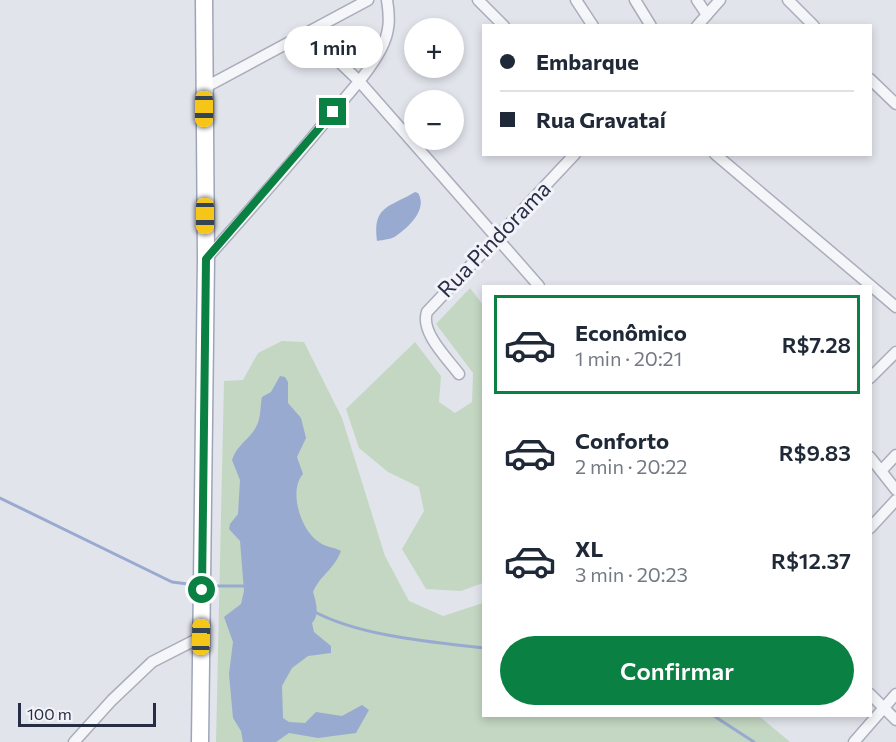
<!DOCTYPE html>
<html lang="pt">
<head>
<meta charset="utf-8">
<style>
	body { margin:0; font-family:Commissioner,sans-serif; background:#f6f6f7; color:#1f2937; height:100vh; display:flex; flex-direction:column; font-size:22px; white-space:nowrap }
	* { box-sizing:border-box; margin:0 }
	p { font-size:20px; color:#747a83 }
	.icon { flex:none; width:33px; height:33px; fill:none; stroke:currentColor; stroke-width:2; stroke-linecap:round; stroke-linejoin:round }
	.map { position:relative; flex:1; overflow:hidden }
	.panel { position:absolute; left:482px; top:285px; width:390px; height:432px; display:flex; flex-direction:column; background:#fff; border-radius:0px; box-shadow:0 3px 9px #0003 }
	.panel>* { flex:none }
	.guide { position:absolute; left:482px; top:24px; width:390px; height:132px; border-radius:0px; box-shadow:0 3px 9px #0003; display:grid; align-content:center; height:132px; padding:0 18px; background:#fff }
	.tools { position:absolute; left:404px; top:18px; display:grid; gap:12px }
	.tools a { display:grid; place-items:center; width:60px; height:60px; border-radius:50%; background:#fff; box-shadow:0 3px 9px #0003; font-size:30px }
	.scale { position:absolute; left:18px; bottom:15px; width:138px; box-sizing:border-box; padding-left:6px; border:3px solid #282d46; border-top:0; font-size:16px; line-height:21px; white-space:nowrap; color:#282d46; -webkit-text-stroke:4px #f2f3f9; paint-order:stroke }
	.end { position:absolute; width:27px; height:27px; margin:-14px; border:8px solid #0b8043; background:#fff; box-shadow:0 0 0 3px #fff }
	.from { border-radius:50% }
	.bubble { position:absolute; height:42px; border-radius:21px; background:#fff; box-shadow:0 3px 9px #0003; font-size:20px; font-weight:600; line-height:42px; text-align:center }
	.car { position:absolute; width:18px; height:36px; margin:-18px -9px; border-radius:8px; box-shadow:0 0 4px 2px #0007; background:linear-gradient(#f5c518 24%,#345 0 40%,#f5c518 0 76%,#345 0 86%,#f5c518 0) }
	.guide b { display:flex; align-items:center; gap:21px; height:57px; font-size:22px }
	.guide b+b { border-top:2px solid #e0e1e3 }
	.guide i { width:15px; height:15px; background:#1f2937 }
	ul { padding:10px 0 0; list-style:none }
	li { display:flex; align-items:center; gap:18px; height:99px; margin:0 12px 9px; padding:0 6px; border:3px solid transparent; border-radius:0px }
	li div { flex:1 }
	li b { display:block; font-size:22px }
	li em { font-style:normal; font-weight:600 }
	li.active { border-color:#0b8043 }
	li>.icon { width:54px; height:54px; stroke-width:1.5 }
	.primary-button { display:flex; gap:12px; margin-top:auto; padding:12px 18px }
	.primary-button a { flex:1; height:69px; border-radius:36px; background:#0b8043; color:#fff; font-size:24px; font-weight:600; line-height:69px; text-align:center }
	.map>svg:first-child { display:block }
</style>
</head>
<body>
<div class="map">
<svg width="896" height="742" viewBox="0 0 896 742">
	<rect width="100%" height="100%" fill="#e2e4ec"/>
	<path fill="#c3d7c2" d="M470,288L483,305V583L461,591L426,589L402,549L424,511L419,487L388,472L359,448L346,409L415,342L441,376L439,402L455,413L472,402L473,373L436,324Z
		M282,341L304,342L342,418L385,556L409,601L443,616L483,603V716H759L790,742H216L224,381L243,380L258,353Z"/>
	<path fill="#99aad0" d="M415,192L418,193C428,209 409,227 396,236C392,239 383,240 377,241C372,205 391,207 415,192Z
		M280,376L285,377L288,382V403L301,418L306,438L297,457L303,474C288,491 301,531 319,542C325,547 334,547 341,551C333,571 321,574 313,592C316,602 320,615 312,623L314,632L331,646V653L308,656L292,668L282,686L283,718L289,722L305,723L316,712L342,716L362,705L369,710L356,733L318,738L289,733L276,742H243L241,731L233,718L229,674L233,642L224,617L241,604L244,591L240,541L229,529L230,524L238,514L240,480L232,460C237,444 250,440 257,425C261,417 260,406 262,397L271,392Z"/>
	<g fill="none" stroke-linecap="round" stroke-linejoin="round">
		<path stroke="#99aad0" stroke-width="3" d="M0,498L172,582L196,585
			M209,586H247
			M313,611C359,636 431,642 483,648
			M714,716L754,742"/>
		<defs>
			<path id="minor" d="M478,0L504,26
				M576,0L593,26
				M635,0L651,26
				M697,0L707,15
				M788,0L814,26
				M697,26L720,0
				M309,33L359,81L539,286
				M870,79L896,104
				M204,88L368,0
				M715,154L896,307
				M206,259C248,212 289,166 329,117C346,96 368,74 381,49C390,32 390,18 387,0
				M459,374C447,358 420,332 427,312L575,154
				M870,378L896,352
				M870,457L896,490
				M881,471L896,455
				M870,528L896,500
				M870,694L896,720
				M74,742L112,700L152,662L201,637
				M854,742L896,694"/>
			<path id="primary" d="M200,742L206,259L204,0"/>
		</defs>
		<use href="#minor" stroke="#aaadba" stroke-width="13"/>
		<use href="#primary" stroke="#9fa5b9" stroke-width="19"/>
		<use href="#minor" stroke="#f5f6f9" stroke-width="10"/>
		<use href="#primary" stroke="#fff" stroke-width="16"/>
	</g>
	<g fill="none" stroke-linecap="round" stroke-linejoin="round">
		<path stroke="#0b8043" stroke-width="8" d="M202,590L206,259L333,112"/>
	</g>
	<g text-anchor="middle" stroke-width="6" stroke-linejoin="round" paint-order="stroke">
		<g font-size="22" fill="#282d46" stroke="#f2f3f9">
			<text transform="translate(494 239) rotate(-46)" y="8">Rua Pindorama</text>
		</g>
	</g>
</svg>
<div class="tools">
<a>+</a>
<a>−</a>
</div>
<div class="scale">100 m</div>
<i class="end from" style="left:202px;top:590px"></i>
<i class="end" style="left:333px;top:112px"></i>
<div class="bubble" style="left:284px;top:26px;width:99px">1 min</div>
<i class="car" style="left:204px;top:109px;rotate:180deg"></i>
<i class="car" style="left:205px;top:216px;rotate:180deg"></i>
<i class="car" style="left:201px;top:637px;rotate:1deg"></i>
<div class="guide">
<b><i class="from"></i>Embarque</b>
<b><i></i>Rua Gravataí</b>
</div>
<section class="panel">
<ul>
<li class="active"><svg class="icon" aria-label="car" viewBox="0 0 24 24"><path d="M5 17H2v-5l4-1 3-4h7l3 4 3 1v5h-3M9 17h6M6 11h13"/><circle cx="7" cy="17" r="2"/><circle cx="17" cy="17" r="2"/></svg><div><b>Econômico</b><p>1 min · 20:21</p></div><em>R$7.28</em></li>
<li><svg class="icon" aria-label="car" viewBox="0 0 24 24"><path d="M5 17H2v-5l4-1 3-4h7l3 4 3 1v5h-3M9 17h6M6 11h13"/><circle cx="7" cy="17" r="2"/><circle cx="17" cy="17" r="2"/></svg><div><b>Conforto</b><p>2 min · 20:22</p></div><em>R$9.83</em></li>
<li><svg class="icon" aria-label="car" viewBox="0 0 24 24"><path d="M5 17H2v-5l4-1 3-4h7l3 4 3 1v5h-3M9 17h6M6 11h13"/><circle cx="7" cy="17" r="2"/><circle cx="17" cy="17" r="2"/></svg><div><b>XL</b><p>3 min · 20:23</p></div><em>R$12.37</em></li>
</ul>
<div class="primary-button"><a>Confirmar</a></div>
</section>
</div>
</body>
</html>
